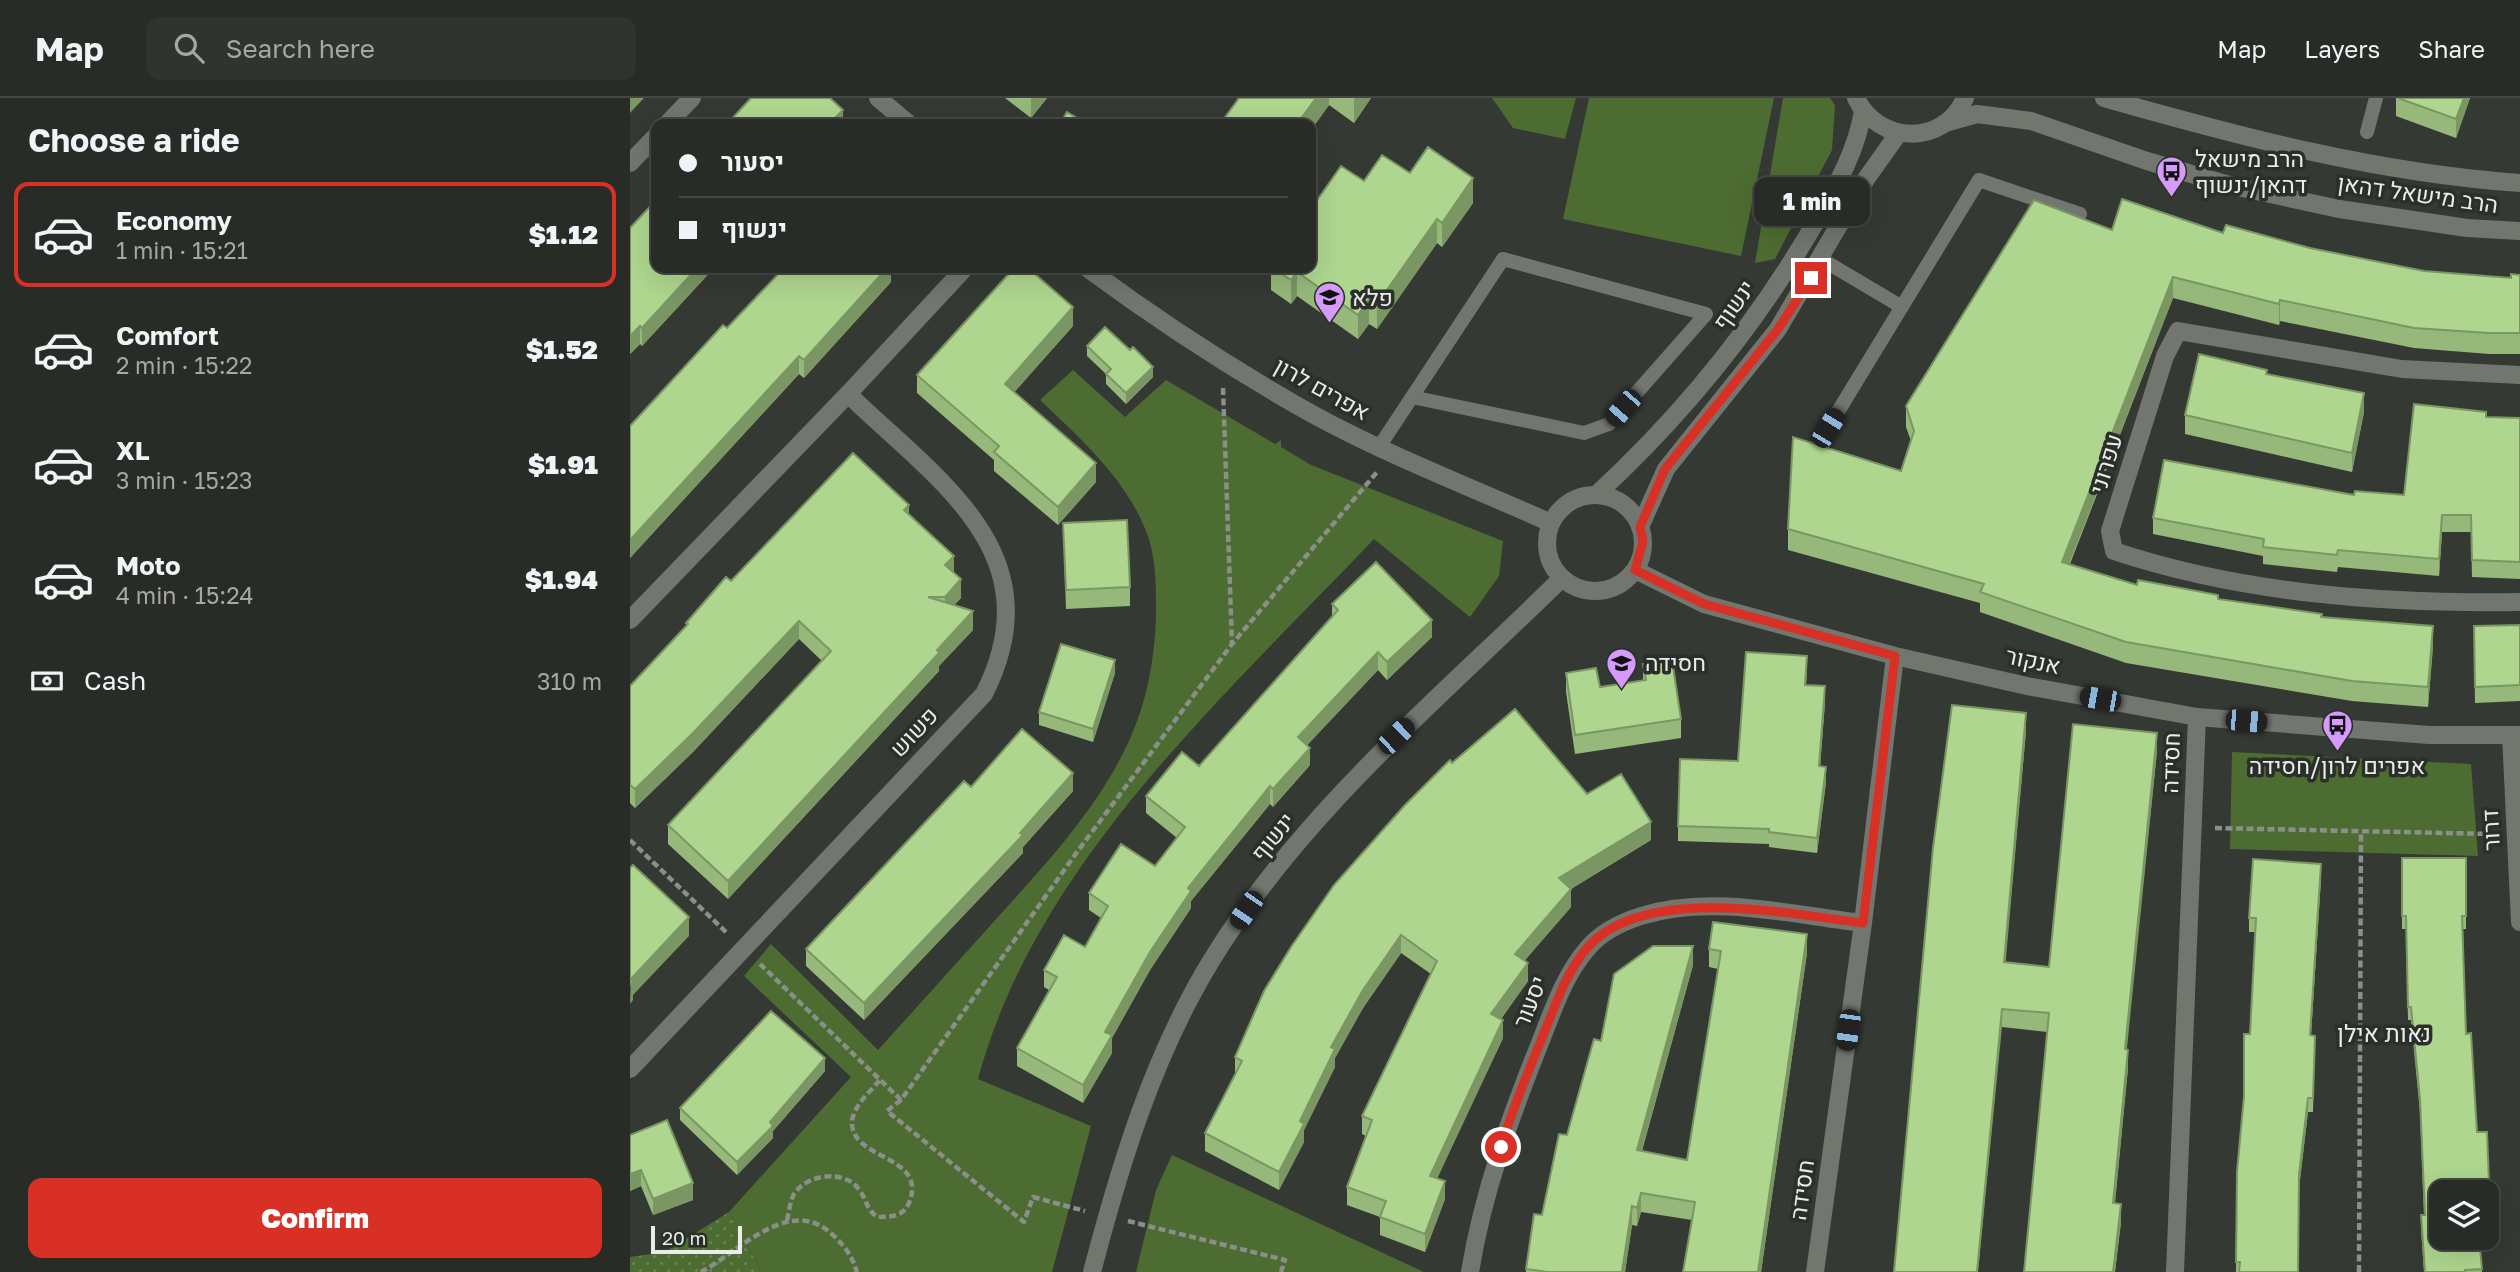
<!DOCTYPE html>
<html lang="en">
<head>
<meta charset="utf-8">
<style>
	body { margin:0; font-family:"Golos Text",Heebo,sans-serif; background:#30332e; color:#f1f3f6; height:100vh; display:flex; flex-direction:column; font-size:26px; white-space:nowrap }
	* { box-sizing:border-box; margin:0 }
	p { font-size:23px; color:#a5a7a7 }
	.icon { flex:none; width:38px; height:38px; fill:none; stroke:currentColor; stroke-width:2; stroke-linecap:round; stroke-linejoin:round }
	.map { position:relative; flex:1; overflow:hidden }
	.panel { display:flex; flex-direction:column; background:#282b26; width:630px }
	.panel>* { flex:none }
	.banner { position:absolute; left:21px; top:21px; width:665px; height:154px; border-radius:14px; box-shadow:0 7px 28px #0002,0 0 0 2px #444743; display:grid; align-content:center; height:154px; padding:0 28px; background:#282b26 }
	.tools { position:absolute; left:1799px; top:1082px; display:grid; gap:14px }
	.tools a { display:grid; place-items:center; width:70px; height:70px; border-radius:14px; background:#282b26; box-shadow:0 7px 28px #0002,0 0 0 2px #444743; font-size:35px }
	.scale { position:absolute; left:21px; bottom:18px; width:91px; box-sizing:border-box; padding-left:7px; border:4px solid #e9ece8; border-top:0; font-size:19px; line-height:24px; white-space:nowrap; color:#e9ece8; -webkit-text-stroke:5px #2b2f29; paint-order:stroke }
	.end { position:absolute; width:32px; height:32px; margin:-16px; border:9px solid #d93025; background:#fff; box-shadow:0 0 0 4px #fff }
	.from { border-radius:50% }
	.bubble { position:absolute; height:49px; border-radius:14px; background:#282b26; box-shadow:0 7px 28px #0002,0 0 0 2px #444743; font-size:23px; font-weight:800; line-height:49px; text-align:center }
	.car { position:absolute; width:21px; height:42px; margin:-21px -10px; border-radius:9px; box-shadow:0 0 5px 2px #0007; background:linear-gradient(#222 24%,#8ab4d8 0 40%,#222 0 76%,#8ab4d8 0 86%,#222 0) }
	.banner b { display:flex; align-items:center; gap:24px; height:66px; font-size:26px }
	.banner b+b { border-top:2px solid #444743 }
	.banner i { width:18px; height:18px; background:#f1f3f6 }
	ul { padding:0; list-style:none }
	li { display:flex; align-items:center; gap:21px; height:105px; margin:0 14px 10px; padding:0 14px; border:4px solid transparent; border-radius:14px }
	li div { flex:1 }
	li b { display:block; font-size:26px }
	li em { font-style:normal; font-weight:800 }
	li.current { border-color:#d93025 }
	li>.icon { width:63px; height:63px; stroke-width:1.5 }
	h2 { padding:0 28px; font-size:32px; line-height:84px }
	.pay { display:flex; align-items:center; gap:18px; height:77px; padding:0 28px; font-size:26px }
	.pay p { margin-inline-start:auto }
	.primary-button { display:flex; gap:14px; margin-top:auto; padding:14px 28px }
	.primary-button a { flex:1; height:80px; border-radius:14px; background:#d93025; color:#fff; font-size:28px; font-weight:800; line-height:80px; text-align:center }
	header { display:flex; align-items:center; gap:42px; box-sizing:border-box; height:98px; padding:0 35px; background:#282b26; border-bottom:2px solid #444743 }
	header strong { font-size:33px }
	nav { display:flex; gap:38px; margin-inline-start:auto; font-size:24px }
	.search { width:490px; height:63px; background:#30332e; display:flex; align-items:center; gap:18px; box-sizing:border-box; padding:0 24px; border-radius:14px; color:#a5a7a7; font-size:26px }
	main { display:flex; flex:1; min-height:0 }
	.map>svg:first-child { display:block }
</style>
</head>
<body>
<header>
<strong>Map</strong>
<div class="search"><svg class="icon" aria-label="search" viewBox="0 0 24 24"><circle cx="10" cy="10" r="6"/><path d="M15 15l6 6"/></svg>Search here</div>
<nav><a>Map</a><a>Layers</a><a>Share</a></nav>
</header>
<main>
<section class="panel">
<h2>Choose a ride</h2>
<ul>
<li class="current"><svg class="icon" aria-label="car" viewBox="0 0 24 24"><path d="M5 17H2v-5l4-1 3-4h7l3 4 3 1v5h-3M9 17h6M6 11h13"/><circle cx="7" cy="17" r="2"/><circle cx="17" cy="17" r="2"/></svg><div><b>Economy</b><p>1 min · 15:21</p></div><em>$1.12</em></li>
<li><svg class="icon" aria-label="car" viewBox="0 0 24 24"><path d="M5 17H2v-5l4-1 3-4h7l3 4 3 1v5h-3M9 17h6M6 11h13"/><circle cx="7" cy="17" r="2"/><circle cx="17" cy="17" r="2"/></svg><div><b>Comfort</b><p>2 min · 15:22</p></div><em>$1.52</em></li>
<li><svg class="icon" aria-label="car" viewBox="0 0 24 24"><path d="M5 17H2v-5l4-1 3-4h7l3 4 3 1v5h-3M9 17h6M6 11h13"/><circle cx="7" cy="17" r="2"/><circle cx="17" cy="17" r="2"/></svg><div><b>XL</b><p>3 min · 15:23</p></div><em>$1.91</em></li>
<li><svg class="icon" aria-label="car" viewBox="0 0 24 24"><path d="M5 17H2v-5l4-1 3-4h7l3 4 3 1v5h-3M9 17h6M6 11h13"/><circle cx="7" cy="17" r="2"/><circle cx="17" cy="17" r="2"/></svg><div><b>Moto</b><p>4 min · 15:24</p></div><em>$1.94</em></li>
</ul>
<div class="pay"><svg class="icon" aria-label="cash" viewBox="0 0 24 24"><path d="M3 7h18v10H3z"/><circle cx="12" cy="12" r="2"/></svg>Cash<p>310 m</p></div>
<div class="primary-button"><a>Confirm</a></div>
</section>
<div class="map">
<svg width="1890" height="1174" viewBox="0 0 1890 1174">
	<defs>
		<pattern id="grass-dots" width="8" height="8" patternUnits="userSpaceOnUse" patternTransform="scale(1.75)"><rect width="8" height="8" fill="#4d6c31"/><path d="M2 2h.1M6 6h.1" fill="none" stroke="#67814f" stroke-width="1.8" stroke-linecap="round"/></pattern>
	</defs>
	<rect width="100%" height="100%" fill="#353933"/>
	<path fill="url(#grass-dots)" d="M99,1114L132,1174H0V1159L35,1154Z"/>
	<path fill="#4d6c31" d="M862,0H946L935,41L883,30Z
		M959,0H1144L1111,158L933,121Z
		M1153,0H1200L1205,7L1202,52L1145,161L1125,165Z
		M443,272L495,319L536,282L645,346L651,342V349L681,367L873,443L869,478L840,519L744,441C595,598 406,765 348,981L461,1028L422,1174H132L99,1114L221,979L114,878L141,846L248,952C288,908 328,863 368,819C416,766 468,710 498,645C517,605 526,556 526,511C526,486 526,457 516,433C495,380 451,341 410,302Z
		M1602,654L1841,666L1848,758L1600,751Z
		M542,1057L794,1174H506L526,1092Z"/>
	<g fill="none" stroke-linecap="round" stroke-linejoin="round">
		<path stroke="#8b8f8a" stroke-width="4.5" stroke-dasharray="7 3.5" stroke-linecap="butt" d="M593,290L602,546
			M1585,730L1863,736
			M0,742L98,836
			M130,866L271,1002L447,754L602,546L747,374
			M271,1002L257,1013L394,1124L403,1099L455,1113
			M157,1122C159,1115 160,1103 164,1096C178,1075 216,1071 230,1093C238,1104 235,1109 247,1119C260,1119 273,1119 279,1105C297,1060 232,1062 223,1032C217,1013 239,995 250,982
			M498,1123L655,1162L651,1174
			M71,1174C110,1153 161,1095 204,1138C216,1150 222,1158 227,1174
			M1729,1174L1731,733"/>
		<path stroke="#72766f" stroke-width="14" d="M1737,34L1746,0
			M1191,161L1272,209
			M1198,330L1349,82L1450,116
			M749,349L873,161L1076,216L979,326L954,335L782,299"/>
		<path stroke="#72766f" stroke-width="18" d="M248,0L279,26
			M37,26L62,0
			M0,65L26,38
			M457,170C522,218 590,263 661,304C743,352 834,386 921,425
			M1890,277L1772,271L1548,233L1535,258L1480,433L1484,453C1613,496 1755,506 1890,504
			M218,296L335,170
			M966,397C1053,317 1126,227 1185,125C1206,88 1226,55 1233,13
			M917 445a48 48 0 1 1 96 0a48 48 0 1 1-96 0Z
			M1010,429L1036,371L1148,231L1236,81L1268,36
			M1005,472L1074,506L1265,558L1397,588L1567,619L1799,637H1890
			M0,522L218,296C308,383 425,455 354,596L0,971
			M1881,637L1890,824
			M462,1174C490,1067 523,958 581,863C672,714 809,601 932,480
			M840,1174C853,1094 880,1020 910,945C923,912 934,878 957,851C970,835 992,824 1011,818C1081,796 1163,817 1233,825
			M1185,1174L1233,825L1265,558
			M1545,1174L1567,619"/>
		<path stroke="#72766f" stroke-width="18" d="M1226,0C1248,46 1314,49 1335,0
			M1474,0C1611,39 1747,75 1890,85
			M1315,25L1347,16L1401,23L1517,63L1599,87L1709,111L1837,130L1890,133"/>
	</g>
	<path fill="#96b87a" d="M375,0H417L401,20Z
		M609,0H741L724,25L699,7L681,32V26H591Z
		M1766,0H1840L1826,40L1766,18Z
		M780,75L843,105L812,149L807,145L747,231L739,226L728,241L667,198L661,206L641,192V170H681L734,83Z
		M0,130L26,170H84L12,248L10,246L0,256Z
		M1482,132L1593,135L1680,150L1794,173L1881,180L1890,177V256H1859L1784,250L1650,223L1649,227L1543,200L1440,466L1507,487L1692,519L1803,548L1798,609L1722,603L1496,565L1350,514V505L1158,452V431L1271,373L1281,343L1276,329V308Z
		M261,173V184L174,280L169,276L0,460V328L97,230Z
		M443,228L384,294L466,384L428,427L364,373V362L287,295V277Z
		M457,248L523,279L496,306L476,286V276L457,258Z
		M1734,314L1722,374L1555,336V317Z
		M1856,319L1890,320V481L1842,479L1841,434H1812L1809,478L1708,469L1707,474L1633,466V458L1523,436V420L1724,397H1774Z
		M279,416L324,474L331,500L324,507L343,532L309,568V573L98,801L38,746V727L192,563L169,541L63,654L5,710L0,705V588L56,529V525L101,483Z
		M433,425L500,489V508L436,511Z
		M702,506L802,539L757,582L748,572L677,647L680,667L643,709L640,706L561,803V810L520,872L482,940V955L453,1005L387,968V950L419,892L414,889V872L455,849L471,820L459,812V795L525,768L547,740L516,715V698L569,668L702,519Z
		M1890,527V603L1845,605L1844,544Z
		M1013,566L1051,621V640L945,656L936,594V575L970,589L1013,582Z
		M1177,573L1176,587L1195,604L1190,668L1196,684L1187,755L1139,749V746L1048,743V728L1108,663Z
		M485,575L463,644L409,627V614Z
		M1396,633L1375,864L1419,869L1527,653L1496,951L1498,970L1485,1105L1491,1124L1485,1174H1394L1417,934L1372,929L1264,1174Z
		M822,665L957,696L1021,742L941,791V809L894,863L898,883L871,921L873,940L807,1080L815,1101L795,1154L750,1137V1119L717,1107V1089L736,1038L732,1036V1018L801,876L771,855L733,910L705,960V969L674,1032V1044L649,1092L575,1053V1035L605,977V959Z
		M341,689L443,693L393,749V755L234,922L176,868V851Z
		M1772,760H1836V831H1833L1836,936L1847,1034L1859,1085V1098H1857V1094H1811L1849,1139L1852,1174H1794L1791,1130V1117H1794L1790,1014L1781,922H1778L1776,831H1772Z
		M1691,780L1681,937L1685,938L1683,1014H1678L1669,1090L1668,1174H1606L1607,1074L1620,936L1625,834H1619V820Z
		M1079,851L1177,855L1131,1174H1053L1062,1122L1011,1114L1007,1128L1002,1127L995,1174H896V1171L937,1037L971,943L1063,867L1012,1053L1057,1062L1088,871L1079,869Z
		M195,973L143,1033V1040L107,1077L50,1022V1010Z
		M0,1037L63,1102L23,1117L11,1088L0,1093Z"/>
	<path fill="#7a9663" d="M0,0H14L0,15Z
		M402,0H417L401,20V1Z
		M686,0H699V7L681,32V26H667Z
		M724,0H741L724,25Z
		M1834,0H1840L1826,40V21Z
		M213,12V26H199Z
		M843,80V105L812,149V125Z
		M807,121V145L747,231V206Z
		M67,170H84L12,248V230Z
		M256,170H264L261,173V184L174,280V262Z
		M667,174V198L661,206V182Z
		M1543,179V200L1432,484V464Z
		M739,201V226L728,241V217Z
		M1650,202V223L1649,227V206Z
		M443,209V228L375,305V286Z
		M10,228V246L0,256V238Z
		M169,258V276L0,460V442Z
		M523,269V279L496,306V295Z
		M1734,295V314L1722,374V355Z
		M466,365V384L428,427V409Z
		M279,407V425L274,412Z
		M1812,417V434L1809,478V461Z
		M324,458V477L315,467Z
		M331,481V500L315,517V499Z
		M343,513V532L309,568V573L98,801V783Z
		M802,522V539L757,582V564Z
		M169,523V541L63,654L5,710V691Z
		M1803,528V548L1798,609V589Z
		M748,554V572L668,657V639Z
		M485,562V575L463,644V631Z
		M1195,588V604L1189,684V668Z
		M1396,615V633L1374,883V864Z
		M1527,635V653L1495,970V951L1502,871Z
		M680,650V667L643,709V691Z
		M1196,669V684L1187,755V740Z
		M443,675V693L393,749V755L234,922V905L390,735Z
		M640,688V706L561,803V810L520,872L482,940V955L453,1005V987L475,934L558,790Z
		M1021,724V742L929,798V780Z
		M1691,766V780L1680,952V937Z
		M941,791V809L885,874V856Z
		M59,819V838L3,897V902L0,906L1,881Z
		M1177,836V855L1131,1174H1128Z
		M771,837V855L733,910L705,960V969L674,1032V1044L649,1092V1074L701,949L733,892Z
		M1063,848V867L1007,1071V1052Z
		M898,865V883L861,934V916Z
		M1372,911V929L1348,1174H1347Z
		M873,922V940L800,1096V1078Z
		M1498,952V970L1483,1123V1105Z
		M195,960V973L143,1033V1040L107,1077V1064Z
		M1678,1000V1014L1669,1090V1076Z
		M11,1072V1088L0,1093V1076Z
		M815,1083V1101L795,1154V1136Z
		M63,1085V1102L23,1117V1101Z
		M1011,1095V1114L1007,1128V1110Z
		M1491,1106V1124L1485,1174H1483Z
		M1002,1108V1127L995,1174H992Z"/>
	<path fill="#aed68e" stroke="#7a9663" stroke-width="2" d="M121,0H200L213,12L199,26H97Z
		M609,0H686L667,26H593L591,25Z
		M1768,0H1834L1826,21Z
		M437,14L457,26H430Z
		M798,49L843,80L812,125L807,121L747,206L739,201L728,217L667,174L661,182L643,170H681V111L711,68L734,83L752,57L780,75Z
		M1492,101L1593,135L1596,127L1680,150L1794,173L1881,180V176L1890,177V235H1859L1784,230L1650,202L1649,206L1543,179L1432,464L1507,487L1508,482L1588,497V501L1692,516L1691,519L1803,528L1798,589L1722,583L1496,544L1350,494L1354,486L1158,431L1163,339L1271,373L1284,333L1276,308L1404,102L1482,132Z
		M26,102V170H67L12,230L10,228L0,238V130Z
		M154,170H257L174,262L169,258L0,442V328L93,227L97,230Z
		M384,170H398L443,209L375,286L466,365L428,409L364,354L369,348L287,277Z
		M475,229L500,252L503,249L523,269L496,295L476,276L481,271L457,248Z
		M1569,256L1637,272L1636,276L1734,295L1722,355L1555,317Z
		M1784,306L1856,314V319L1890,320V464L1842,462L1841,417H1812L1809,461L1708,452L1707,457L1633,449L1634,441L1523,420L1534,362L1724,397L1725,393L1774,397Z
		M223,355L279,407L274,412L324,458L315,467L331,481L315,499H298L343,513L307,552L309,555L98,783L38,727L201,553L169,523L63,635L5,691L0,687V588L58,526L56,525L96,479L101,483Z
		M497,422L500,489L436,492L433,425Z
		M746,464L802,522L757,564L748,554L668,639L680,650L643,691L640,688L558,790L561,793L520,854L475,934L482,937L453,987L387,950L427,879L414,872L434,837L455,849L478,808L459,795L491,746L525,768L555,729L516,698L552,654L569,668L708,512L702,506Z
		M1890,527V587L1845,589L1844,528Z
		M431,546L485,562L463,631L409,614Z
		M1116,554L1177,558L1175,587L1195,588L1189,668L1196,669L1187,740L1139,734V731L1048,728L1050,661L1108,663Z
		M1042,562L1051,621L945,637L936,575L966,570L970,589L1016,582L1013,566Z
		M1322,607L1396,615L1374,864L1419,869L1443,626L1527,635L1495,951L1498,952L1483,1105L1491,1106L1483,1174H1394L1419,915L1372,911L1347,1174H1264L1303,750Z
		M885,611L957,696L991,676L1021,724L929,780L941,791L885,856L898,865L861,916L873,922L800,1078L815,1083L795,1136L750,1119L756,1103L717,1089L742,1022L732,1018L807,863L771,837L733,892L701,949L705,951L670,1023L674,1026L649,1074L575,1035L612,963L605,959L634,893L661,849L704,787L775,707L820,662L822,665Z
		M392,631L443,675L390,735L393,737L234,905L176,851L334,683L341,689Z
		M1772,760H1836V818H1832L1836,936L1841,935L1847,1034H1857L1859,1085H1845V1094H1811V1139H1849L1852,1171L1835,1172V1174H1795L1791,1117H1795L1790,1001L1781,909H1778L1776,818H1772Z
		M1623,761L1691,766L1680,937L1685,938L1683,1000H1678L1669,1076L1668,1174H1609L1610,1164H1606L1607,1074L1614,998V936H1620L1626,820H1619Z
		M3,767L59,819L1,881L3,884L0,887V770Z
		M1083,824L1177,836L1128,1174H1053L1065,1104L1011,1095L1007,1110L1002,1108L992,1174H918L896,1171L904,1116L912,1117L929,1036L937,1037L964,941L971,943L984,876L1023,848H1063L1007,1052L1057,1062L1091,853L1079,851Z
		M141,913L195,960L140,1024L143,1028L107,1064L50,1010Z
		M37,1022L63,1085L23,1101L11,1072L0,1076V1037Z"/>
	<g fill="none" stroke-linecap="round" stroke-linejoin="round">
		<path stroke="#d93025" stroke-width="9" d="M871,1049C882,1012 897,976 912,940C925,909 935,876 957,850C1013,785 1159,816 1233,825L1265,558L1074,506L1005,472L1013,443L1010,429L1035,371L1148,231L1181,180"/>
	</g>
	<defs>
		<symbol id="bus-pin" viewBox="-11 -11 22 30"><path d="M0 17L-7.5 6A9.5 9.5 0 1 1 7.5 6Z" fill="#d69bfa" stroke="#2b2f29"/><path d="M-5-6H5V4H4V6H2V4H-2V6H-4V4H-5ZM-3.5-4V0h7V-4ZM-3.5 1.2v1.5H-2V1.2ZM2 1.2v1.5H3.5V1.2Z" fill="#111"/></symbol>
		<symbol id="school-pin" viewBox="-11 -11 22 30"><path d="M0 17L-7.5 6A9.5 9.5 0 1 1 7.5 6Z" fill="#d69bfa" stroke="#2b2f29"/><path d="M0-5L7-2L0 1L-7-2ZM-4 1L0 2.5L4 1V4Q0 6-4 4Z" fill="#111"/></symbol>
	</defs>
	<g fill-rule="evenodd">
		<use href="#bus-pin" x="1524" y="56" width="35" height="47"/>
		<use href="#school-pin" x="682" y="182" width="35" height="47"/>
		<use href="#school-pin" x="974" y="548" width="35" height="47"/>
		<use href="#bus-pin" x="1690" y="610" width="35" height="47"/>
	</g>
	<g text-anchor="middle" stroke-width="7" stroke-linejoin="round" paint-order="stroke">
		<g font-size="23" fill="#e9ece8" stroke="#2b2f29" text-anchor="start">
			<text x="1565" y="69">הרב מישאל<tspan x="1565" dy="26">דהאן/ינשוף</tspan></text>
			<text x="722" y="208">פלא</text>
			<text x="1015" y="573">חסידה</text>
			<text x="1707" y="676" text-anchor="middle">אפרים לרון/חסידה</text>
		</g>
		<g font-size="23" fill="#e9ece8" stroke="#2b2f29">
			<text transform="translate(1788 96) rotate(8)" y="8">הרב מישאל דהאן</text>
			<text transform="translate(1104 207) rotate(-55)" y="8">ינשוף</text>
			<text transform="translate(692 291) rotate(29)" y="8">אפרים לרון</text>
			<text transform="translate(1476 366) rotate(-73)" y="8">עפרוני</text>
			<text transform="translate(1403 563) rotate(12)" y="8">אנקור</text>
			<text transform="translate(284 634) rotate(-47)" y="8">פשוש</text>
			<text transform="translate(1541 665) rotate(-88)" y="8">חסידה</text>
			<text transform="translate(1861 732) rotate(-93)" y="8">דרור</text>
			<text transform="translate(643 739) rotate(-51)" y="8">ינשוף</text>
			<text transform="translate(900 904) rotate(-68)" y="8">יסעור</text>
			<text transform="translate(1172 1092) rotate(-82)" y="8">חסידה</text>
		</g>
		<g font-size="24" fill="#e9ece8" stroke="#2b2f29">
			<text x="1754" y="944">נאות אילן</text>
		</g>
	</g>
</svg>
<div class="tools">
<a><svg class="icon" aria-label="layers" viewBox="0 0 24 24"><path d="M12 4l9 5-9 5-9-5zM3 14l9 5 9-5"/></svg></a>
</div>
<div class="scale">20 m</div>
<i class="end from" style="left:871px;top:1049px"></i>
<i class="end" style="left:1181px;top:180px"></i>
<div class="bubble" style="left:1124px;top:79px;width:116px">1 min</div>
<i class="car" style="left:993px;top:310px;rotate:221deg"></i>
<i class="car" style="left:1198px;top:330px;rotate:31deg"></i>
<i class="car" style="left:1470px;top:601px;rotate:280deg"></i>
<i class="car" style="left:1616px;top:623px;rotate:95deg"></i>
<i class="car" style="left:766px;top:638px;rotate:46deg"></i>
<i class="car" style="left:616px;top:812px;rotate:214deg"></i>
<i class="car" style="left:1218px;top:932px;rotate:188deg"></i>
<div class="banner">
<b><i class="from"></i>יסעור</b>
<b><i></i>ינשוף</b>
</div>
</div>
</main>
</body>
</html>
